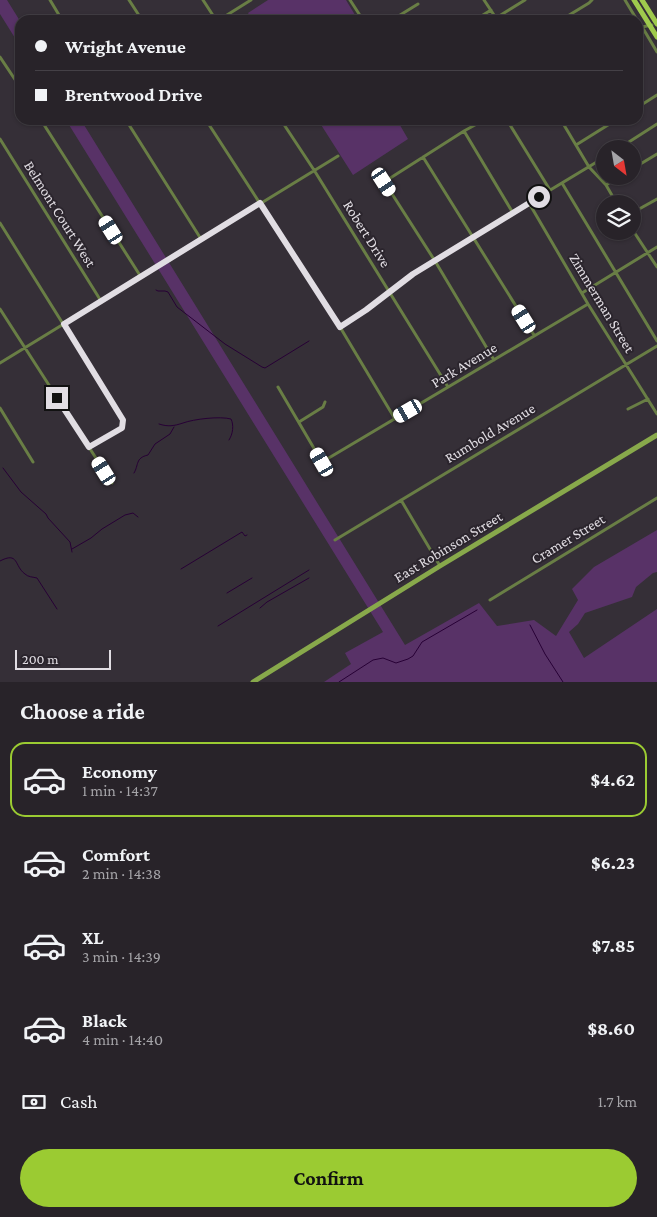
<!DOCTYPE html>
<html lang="en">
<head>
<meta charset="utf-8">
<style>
	body { margin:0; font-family:"Crimson Pro",serif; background:#342f35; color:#f1f3f6; height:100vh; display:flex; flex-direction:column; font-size:19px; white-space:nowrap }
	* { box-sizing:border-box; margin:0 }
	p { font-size:16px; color:#a5a4a8 }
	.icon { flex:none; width:28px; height:28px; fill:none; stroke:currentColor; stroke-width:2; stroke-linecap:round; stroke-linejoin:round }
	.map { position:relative; height:682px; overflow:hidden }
	.sheet { display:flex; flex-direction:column; background:#282329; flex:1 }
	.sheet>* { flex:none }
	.banner { position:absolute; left:15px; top:15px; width:628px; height:110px; border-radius:15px; box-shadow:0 1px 4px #0004,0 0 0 1px #444046; display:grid; align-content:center; height:110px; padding:0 20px; background:#282329 }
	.needle { width:32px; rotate:149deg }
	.controls { position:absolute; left:596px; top:140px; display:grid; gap:10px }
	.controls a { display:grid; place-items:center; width:45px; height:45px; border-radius:50%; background:#282329; box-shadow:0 1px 4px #0004,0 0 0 1px #444046; font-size:25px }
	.scale { position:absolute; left:15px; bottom:12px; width:96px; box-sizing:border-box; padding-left:5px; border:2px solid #e1dde3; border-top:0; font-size:14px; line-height:18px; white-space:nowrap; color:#e1dde3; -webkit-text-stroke:4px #2b252d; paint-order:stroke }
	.end { position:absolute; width:22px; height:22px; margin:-11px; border:6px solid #e1dde3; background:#111; box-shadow:0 0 0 2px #111 }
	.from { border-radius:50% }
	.car { position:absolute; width:15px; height:30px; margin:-15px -8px; border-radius:6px; box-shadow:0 0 4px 1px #0007; background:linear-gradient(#fff 24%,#345 0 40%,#fff 0 76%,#345 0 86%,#fff 0) }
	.banner b { display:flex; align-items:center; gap:18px; height:48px; font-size:19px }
	.banner b+b { border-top:1px solid #444046 }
	.banner i { width:12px; height:12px; background:#f1f3f6 }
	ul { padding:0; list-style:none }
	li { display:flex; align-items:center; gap:15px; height:75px; margin:0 10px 8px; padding:0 10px; border:2px solid transparent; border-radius:15px }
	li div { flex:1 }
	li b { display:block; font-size:19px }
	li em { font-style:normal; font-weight:700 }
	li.on { border-color:#9bcb32 }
	li>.icon { width:45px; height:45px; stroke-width:1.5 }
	h2 { padding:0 20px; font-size:22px; line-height:60px }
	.pay { display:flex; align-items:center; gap:12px; height:55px; padding:0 20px; font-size:19px }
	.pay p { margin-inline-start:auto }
	.action { display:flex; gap:10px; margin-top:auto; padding:10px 20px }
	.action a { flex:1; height:58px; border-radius:30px; background:#9bcb32; color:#111; font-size:20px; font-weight:700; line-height:58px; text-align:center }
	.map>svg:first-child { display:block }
</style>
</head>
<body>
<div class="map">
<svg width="657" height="682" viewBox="0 0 657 682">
	<rect width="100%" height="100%" fill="#352f37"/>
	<path fill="#583267" d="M0,0H7L20,21V46L0,14Z
		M268,0H346L358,20H252L248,13Z
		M66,120H81L405,645L479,603L497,626L534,620L556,636L578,600L572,589L594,567L657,530V572L653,573L636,587L632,597L585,613L578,624L569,632L584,658L657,609V682H324L351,664L345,653L383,632Z
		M318,120H397L408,139L353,175Z"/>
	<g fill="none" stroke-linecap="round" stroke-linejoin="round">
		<path stroke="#270035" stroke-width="1" d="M156,290L158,291H165L168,292L177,307L225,344L262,367L265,368L309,341
			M159,424C168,427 174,426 183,423C194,419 220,416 231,419C234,425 233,434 229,440
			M3,468L21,492L46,514L48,518L70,542L72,552
			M134,473C139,465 135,458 148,455L155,444L170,434L174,427
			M72,549L91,538L102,529L125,515L133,513L138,517
			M0,561C19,551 14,566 25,574C28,577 33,577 37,578L57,609
			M181,569L242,532L245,536L247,535
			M227,593L252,578
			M260,608L267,602L309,578
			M530,625L545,654L563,682
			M218,626L309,570
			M339,682L373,660L383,658L396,663L408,659L413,656L422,642L477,610"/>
		<path stroke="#697e45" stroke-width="3" d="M50,0L62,20
			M129,0L142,20
			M203,0L216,20
			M350,0L363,20
			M484,0L496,18
			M625,0L637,20
			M496,18L525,0
			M219,20L251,0
			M392,20L418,4
			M475,20L491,10
			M561,20L589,3L592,0
			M638,20L657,52
			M638,30L642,27L652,25
			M0,57L20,87
			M638,107L657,95
			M41,120L141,277
			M126,120L201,239
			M206,120L340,327L395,419
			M281,120L314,170L448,387
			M507,120L550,190
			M561,120L589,167L606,185L617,204
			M464,131L513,213
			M0,139L101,301
			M576,145L616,120
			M618,149L657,124
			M423,157L534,335
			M632,169L657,154
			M378,172L435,261L494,360
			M384,182L464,131L484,120
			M562,183L657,341
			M606,185L620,176
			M529,203L588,304L657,414
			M632,213L657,199
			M0,223L123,420L122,428L89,447
			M632,229L657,267
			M582,293L657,247
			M0,309L112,483
			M340,327L366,310L413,275L474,236L605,157
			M0,363L338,156
			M278,387L322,462L588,304
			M0,408L33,462
			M628,409L648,399
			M299,422L323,407L325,402
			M401,500L440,566
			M335,540L657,346
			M490,600L657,498"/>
		<path stroke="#88a94b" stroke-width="5" d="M253,682L440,566L657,435"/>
		<path stroke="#9fca4d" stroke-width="5" d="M634,0L657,37
			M642,0L657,24"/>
	</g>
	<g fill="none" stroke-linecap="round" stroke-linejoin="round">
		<path stroke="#e1dde3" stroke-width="6" d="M57,398L89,447L122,428L123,420L64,324L260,203L340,327L366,310L413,274L539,197"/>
	</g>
	<g text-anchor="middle" stroke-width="4" stroke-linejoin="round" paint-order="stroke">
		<g font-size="15" fill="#e1dde3" stroke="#2b252d">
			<text transform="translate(60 214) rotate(58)" y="5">Belmont Court West</text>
			<text transform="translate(367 234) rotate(58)" y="5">Robert Drive</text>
			<text transform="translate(602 303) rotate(59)" y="5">Zimmerman Street</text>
			<text transform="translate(464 365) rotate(-31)" y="5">Park Avenue</text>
			<text transform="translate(490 433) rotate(-31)" y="5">Rumbold Avenue</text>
			<text transform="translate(568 539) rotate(-31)" y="5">Cramer Street</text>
			<text transform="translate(448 547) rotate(-31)" y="5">East Robinson Street</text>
		</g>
	</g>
</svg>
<div class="controls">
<a><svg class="needle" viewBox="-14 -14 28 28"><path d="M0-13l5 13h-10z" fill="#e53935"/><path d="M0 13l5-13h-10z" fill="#a5a4a8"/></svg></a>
<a><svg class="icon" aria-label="layers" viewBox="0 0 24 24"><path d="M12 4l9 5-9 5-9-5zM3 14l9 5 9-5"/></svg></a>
</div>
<div class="scale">200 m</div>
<i class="end from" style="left:539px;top:197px"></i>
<i class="end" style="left:57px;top:398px"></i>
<i class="car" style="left:384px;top:182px;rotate:147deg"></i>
<i class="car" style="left:111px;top:230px;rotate:328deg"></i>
<i class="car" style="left:524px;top:319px;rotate:328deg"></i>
<i class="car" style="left:408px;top:411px;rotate:240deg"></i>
<i class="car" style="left:322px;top:462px;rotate:330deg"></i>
<i class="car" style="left:104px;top:471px;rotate:328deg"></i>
<div class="banner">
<b><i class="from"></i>Wright Avenue</b>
<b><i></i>Brentwood Drive</b>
</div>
</div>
<section class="sheet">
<h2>Choose a ride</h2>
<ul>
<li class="on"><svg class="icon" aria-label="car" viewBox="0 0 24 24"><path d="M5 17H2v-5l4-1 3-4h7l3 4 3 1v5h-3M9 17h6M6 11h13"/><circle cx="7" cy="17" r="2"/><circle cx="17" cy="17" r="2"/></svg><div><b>Economy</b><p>1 min · 14:37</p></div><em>$4.62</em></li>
<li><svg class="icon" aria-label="car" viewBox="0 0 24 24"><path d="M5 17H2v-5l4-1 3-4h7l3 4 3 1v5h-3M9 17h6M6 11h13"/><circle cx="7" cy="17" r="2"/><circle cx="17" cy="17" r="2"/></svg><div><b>Comfort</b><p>2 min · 14:38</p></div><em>$6.23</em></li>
<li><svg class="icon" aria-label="car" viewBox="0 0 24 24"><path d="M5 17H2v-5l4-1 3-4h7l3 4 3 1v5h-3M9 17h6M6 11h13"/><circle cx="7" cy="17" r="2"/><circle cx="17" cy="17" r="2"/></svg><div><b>XL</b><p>3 min · 14:39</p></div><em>$7.85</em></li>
<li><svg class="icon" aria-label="car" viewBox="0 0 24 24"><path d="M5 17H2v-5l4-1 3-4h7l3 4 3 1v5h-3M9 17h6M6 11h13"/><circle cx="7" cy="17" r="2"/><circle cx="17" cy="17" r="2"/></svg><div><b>Black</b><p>4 min · 14:40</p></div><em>$8.60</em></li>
</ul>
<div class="pay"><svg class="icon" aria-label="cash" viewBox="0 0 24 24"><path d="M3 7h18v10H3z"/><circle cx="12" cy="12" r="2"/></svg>Cash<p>1.7 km</p></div>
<div class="action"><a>Confirm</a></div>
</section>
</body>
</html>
